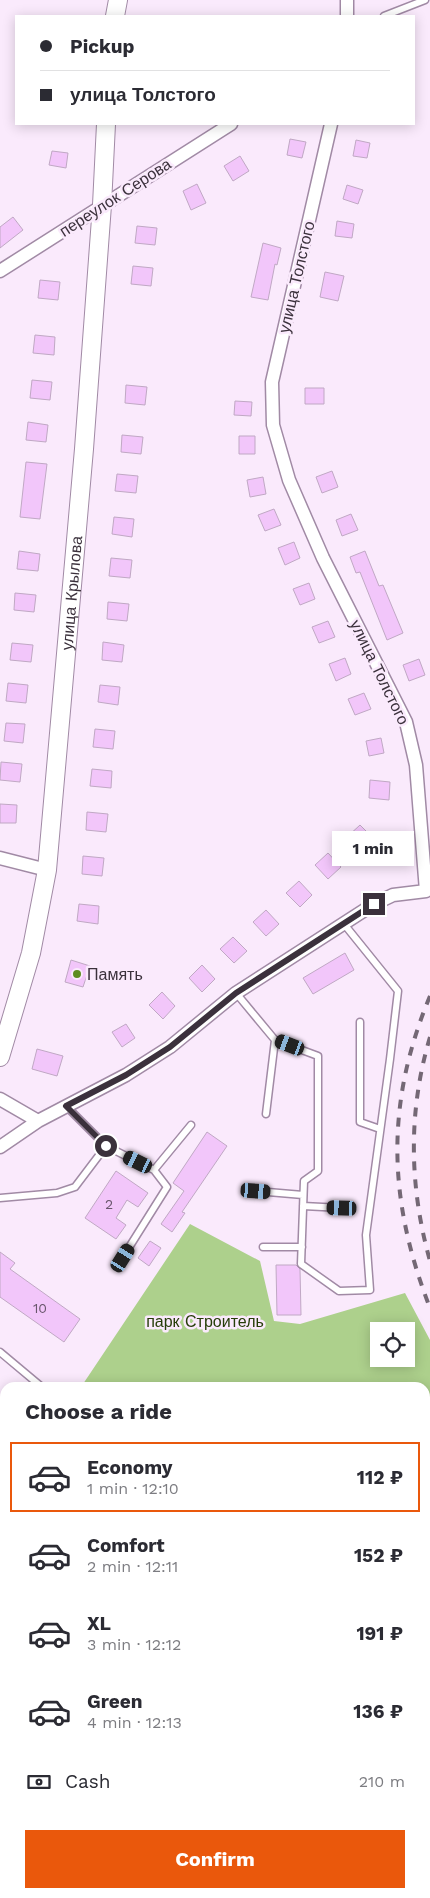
<!DOCTYPE html>
<html lang="en">
<head>
<meta charset="utf-8">
<style>
	body { margin:0; font-family:"Work Sans",sans-serif; background:#f2f2f3; color:#2b2b33; height:100vh; display:flex; flex-direction:column; font-size:19px; white-space:nowrap }
	* { box-sizing:border-box; margin:0 }
	p { font-size:16px; color:#7c7c81 }
	.icon { flex:none; width:28px; height:28px; fill:none; stroke:currentColor; stroke-width:2; stroke-linecap:round; stroke-linejoin:round }
	.map { position:relative; flex:1; overflow:hidden }
	.sheet { position:absolute; left:0px; top:1382px; width:430px; height:516px; display:flex; flex-direction:column; background:#fff; border-radius:15px 15px 0 0; box-shadow:0 2px 12px #0003 }
	.sheet>* { flex:none }
	.top-card { position:absolute; left:15px; top:15px; width:400px; height:110px; border-radius:0px; box-shadow:0 2px 12px #0003; display:grid; align-content:center; height:110px; padding:0 25px; background:#fff }
	.fabs { position:absolute; left:370px; top:1322px; display:grid; gap:10px }
	.fabs a { display:grid; place-items:center; width:45px; height:45px; border-radius:0px; background:#fff; box-shadow:0 2px 12px #0003; font-size:25px }
	.end { position:absolute; width:22px; height:22px; margin:-11px; border:6px solid #3b313c; background:#fff; box-shadow:0 0 0 2px #fff }
	.from { border-radius:50% }
	.bubble { position:absolute; height:35px; border-radius:0px; background:#fff; box-shadow:0 2px 12px #0003; font-size:16px; font-weight:700; line-height:35px; text-align:center }
	.car { position:absolute; width:15px; height:30px; margin:-15px -8px; border-radius:6px; box-shadow:0 0 4px 1px #0007; background:linear-gradient(#222 24%,#8ab4d8 0 40%,#222 0 76%,#8ab4d8 0 86%,#222 0) }
	.top-card b { display:flex; align-items:center; gap:18px; height:48px; font-size:19px }
	.top-card b+b { border-top:1px solid #e1e1e2 }
	.top-card i { width:12px; height:12px; background:#2b2b33 }
	ul { padding:0; list-style:none }
	li { display:flex; align-items:center; gap:15px; height:70px; margin:0 10px 8px; padding:0 15px; border:2px solid transparent; border-radius:0px }
	li div { flex:1 }
	li b { display:block; font-size:19px }
	li em { font-style:normal; font-weight:700 }
	li.active { border-color:#ea580c }
	li>.icon { width:45px; height:45px; stroke-width:1.5 }
	h2 { padding:0 25px; font-size:22px; line-height:60px }
	.pay { display:flex; align-items:center; gap:12px; height:55px; padding:0 25px; font-size:19px }
	.pay p { margin-inline-start:auto }
	.primary-button { display:flex; gap:10px; margin-top:auto; padding:10px 25px }
	.primary-button a { flex:1; height:58px; border-radius:0px; background:#ea580c; color:#fff; font-size:20px; font-weight:700; line-height:58px; text-align:center }
	.map>svg:first-child { display:block }
</style>
</head>
<body>
<div class="map">
<svg width="430" height="1898" viewBox="0 0 430 1898">
	<rect width="100%" height="100%" fill="#faeafc"/>
	<path fill="#add08c" fill-rule="evenodd" d="M190,1224L260,1261L274,1321L300,1324L405,1293L430,1340V1661H425V1388L81,1387ZM379,1331H406V1359H379Z"/>
	<path fill="#f2c6fa" stroke="#c0a8c4" d="M290,139L306,142L302,158L287,155Z
		M356,140L370,143L367,158L353,156Z
		M52,151L68,153L66,168L49,165Z
		M240,156L249,171L233,181L224,166Z
		M197,184L206,203L191,210L183,191Z
		M347,185L363,190L358,204L343,199Z
		M13,217L23,230L0,248V227Z
		M337,221L354,224L352,238L335,236Z
		M137,226L157,228L155,245L135,243Z
		M263,243L281,248L277,265L275,264L268,300L251,297Z
		M133,266L153,268L151,286L131,284Z
		M325,272L344,276L338,301L320,297Z
		M40,280L60,282L58,300L38,298Z
		M35,335L55,337L54,355L33,353Z
		M32,380L52,382L50,400L30,398Z
		M126,385L147,387L145,405L125,403Z
		M305,388H324V404H305Z
		M235,401L252,402L251,416L234,415Z
		M28,422L48,425L46,442L26,440Z
		M122,435L143,437L141,454L121,452Z
		M239,436H255V454H239Z
		M26,462L47,464L40,519L20,517Z
		M332,471L338,487L322,493L316,477Z
		M117,474L138,476L136,493L115,491Z
		M263,477L266,494L250,497L247,480Z
		M274,509L281,525L265,531L258,515Z
		M351,514L358,530L342,536L336,520Z
		M114,517L134,519L132,537L112,534Z
		M294,542L300,558L285,565L278,548Z
		M19,551L40,554L38,571L17,569Z
		M365,551L379,586L383,585L403,633L387,640L360,572L356,573L350,557Z
		M111,558L132,560L130,578L109,576Z
		M309,583L315,599L300,605L293,589Z
		M15,593L36,595L34,612L14,610Z
		M108,602L129,604L127,621L107,619Z
		M328,621L335,637L319,643L312,627Z
		M103,642L124,645L122,662L102,660Z
		M12,643L33,645L31,662L10,660Z
		M345,658L351,674L336,681L329,664Z
		M419,659L425,675L409,681L403,665Z
		M8,683L28,685L26,703L6,701Z
		M100,685L120,687L118,705L98,702Z
		M364,693L371,709L355,715L348,699Z
		M6,723L25,724L23,743L4,741Z
		M95,729L115,731L113,749L93,747Z
		M381,738L384,753L369,756L366,741Z
		M1,762L22,764L20,782L0,780Z
		M92,769L112,771L111,788L90,786Z
		M370,780L390,782L389,800L369,798Z
		M0,804L17,805L16,823H0Z
		M87,812L108,814L106,832L86,830Z
		M360,825L374,839L361,851L347,837Z
		M328,853L341,867L328,879L315,865Z
		M83,856L104,858L102,876L82,874Z
		M299,881L312,895L300,907L286,893Z
		M79,904L99,906L98,924L77,921Z
		M266,910L279,924L266,936L253,922Z
		M233,937L247,951L234,963L220,949Z
		M345,953L354,970L313,994L303,978Z
		M71,960L90,966L83,987L65,982Z
		M202,965L215,979L202,992L189,978Z
		M162,992L175,1006L163,1019L149,1005Z
		M126,1024L135,1038L122,1047L112,1032Z
		M37,1049L63,1056L57,1076L32,1069Z
		M207,1132L227,1146L182,1212L185,1213L172,1232L161,1224L184,1191L173,1183Z
		M116,1171L148,1193L138,1207L127,1200L116,1218L126,1225L116,1239L85,1218Z
		M150,1241L161,1248L149,1266L138,1258Z
		M0,1252L15,1263L10,1269L80,1319L64,1342L0,1297Z
		M276,1265H296L300,1269L301,1315H277Z"/>
	<g fill="none" stroke-linecap="round" stroke-linejoin="round">
		<defs>
			<path id="lane" d="M384,16L425,0
				M236,993L275,1040L318,1056V1171L304,1181L301,1264L339,1291L370,1290L366,1235L390,1059L398,991L344,924
				M360,1022V1122L380,1129
				M66,1106L106,1146L154,1170L167,1187L123,1257
				M266,1114L275,1040
				M154,1170L191,1125
				M256,1191L303,1195
				M0,1198L57,1193L75,1187L106,1146
				M303,1206L342,1208
				M263,1247H302
				M0,1352L43,1388
				M0,1526H5"/>
			<path id="street" d="M347,16V0
				M0,271L231,124
				M0,858L47,870
				M0,1099L38,1121
				M0,1147L38,1121L126,1075L170,1047L236,993L374,904L393,895L426,891L416,765L406,722L323,558L289,480L273,425L272,382L331,124
				M410,1894V1898"/>
			<g id="secondary">
				<path d="M115,16L118,0"/>
				<path id="s1" d="M0,1057L31,953L47,870L84,449L102,205L106,124"/>
				<path d="M425,1846H430"/>
				<path d="M0,1847H5"/>
				<path d="M32,1898V1894"/>
			</g>
		</defs>
		<use href="#lane" stroke="#a18aa5" stroke-width="9"/>
		<use href="#street" stroke="#a18aa5" stroke-width="15"/>
		<use href="#secondary" stroke="#a18aa5" stroke-width="20"/>
		<use href="#lane" stroke="#fff" stroke-width="6"/>
		<use href="#street" stroke="#fff" stroke-width="12"/>
		<use href="#secondary" stroke="#fff" stroke-width="18"/>
		<path stroke="#746875" stroke-width="4" stroke-dasharray="9 9" stroke-linecap="butt" d="M430,996C385,1104 388,1200 430,1308
			M430,1037C408,1111 409,1186 430,1261"/>
	</g>
	<g fill="none" stroke-linecap="round" stroke-linejoin="round">
		<path stroke="#3b313c" stroke-width="6" d="M106,1146L66,1106L126,1075L170,1047L236,993L374,904"/>
	</g>
	<circle fill="#5e8d20" stroke="#faeafc" stroke-width="2" cx="77" cy="974" r="5"/>
	<g text-anchor="middle" stroke-width="5" stroke-linejoin="round" paint-order="stroke">
		<g font-size="14" fill="#69566c">
			<text x="109" y="1209">2</text>
			<text x="40" y="1313">10</text>
		</g>
		<g font-size="16" fill="#3b313c" stroke="#faeafc">
			<text transform="translate(115 197) rotate(-33)" y="6">переулок Серова</text>
			<text transform="translate(296 277) rotate(-77)" y="6">улица Толстого</text>
			<text dy="6" stroke="none"><textPath href="#s1" startOffset="471">улица Крылова</textPath></text>
			<text transform="translate(380 672) rotate(64)" y="6">улица Толстого</text>
		</g>
		<g font-size="16" fill="#3b313c" stroke="#faeafc" text-anchor="start">
			<text x="87" y="980">Память</text>
		</g>
		<g font-size="16" fill="#263d08" stroke="#faeafc">
			<text x="205" y="1327">парк Строитель</text>
		</g>
	</g>
</svg>
<div class="fabs">
<a><svg class="icon" aria-label="locate" viewBox="0 0 24 24"><circle cx="12" cy="12" r="6"/><path d="M12 2v4M12 18v4M2 12h4M18 12h4"/></svg></a>
</div>
<i class="end from" style="left:106px;top:1146px"></i>
<i class="end" style="left:374px;top:904px"></i>
<div class="bubble" style="left:332px;top:831px;width:82px">1 min</div>
<i class="car" style="left:290px;top:1045px;rotate:291deg"></i>
<i class="car" style="left:138px;top:1162px;rotate:296deg"></i>
<i class="car" style="left:256px;top:1191px;rotate:94deg"></i>
<i class="car" style="left:342px;top:1208px;rotate:272deg"></i>
<i class="car" style="left:123px;top:1258px;rotate:32deg"></i>
<div class="top-card">
<b><i class="from"></i>Pickup</b>
<b><i></i>улица Толстого</b>
</div>
<section class="sheet">
<h2>Choose a ride</h2>
<ul>
<li class="active"><svg class="icon" aria-label="car" viewBox="0 0 24 24"><path d="M5 17H2v-5l4-1 3-4h7l3 4 3 1v5h-3M9 17h6M6 11h13"/><circle cx="7" cy="17" r="2"/><circle cx="17" cy="17" r="2"/></svg><div><b>Economy</b><p>1 min · 12:10</p></div><em>112 ₽</em></li>
<li><svg class="icon" aria-label="car" viewBox="0 0 24 24"><path d="M5 17H2v-5l4-1 3-4h7l3 4 3 1v5h-3M9 17h6M6 11h13"/><circle cx="7" cy="17" r="2"/><circle cx="17" cy="17" r="2"/></svg><div><b>Comfort</b><p>2 min · 12:11</p></div><em>152 ₽</em></li>
<li><svg class="icon" aria-label="car" viewBox="0 0 24 24"><path d="M5 17H2v-5l4-1 3-4h7l3 4 3 1v5h-3M9 17h6M6 11h13"/><circle cx="7" cy="17" r="2"/><circle cx="17" cy="17" r="2"/></svg><div><b>XL</b><p>3 min · 12:12</p></div><em>191 ₽</em></li>
<li><svg class="icon" aria-label="car" viewBox="0 0 24 24"><path d="M5 17H2v-5l4-1 3-4h7l3 4 3 1v5h-3M9 17h6M6 11h13"/><circle cx="7" cy="17" r="2"/><circle cx="17" cy="17" r="2"/></svg><div><b>Green</b><p>4 min · 12:13</p></div><em>136 ₽</em></li>
</ul>
<div class="pay"><svg class="icon" aria-label="cash" viewBox="0 0 24 24"><path d="M3 7h18v10H3z"/><circle cx="12" cy="12" r="2"/></svg>Cash<p>210 m</p></div>
<div class="primary-button"><a>Confirm</a></div>
</section>
</div>
</body>
</html>
